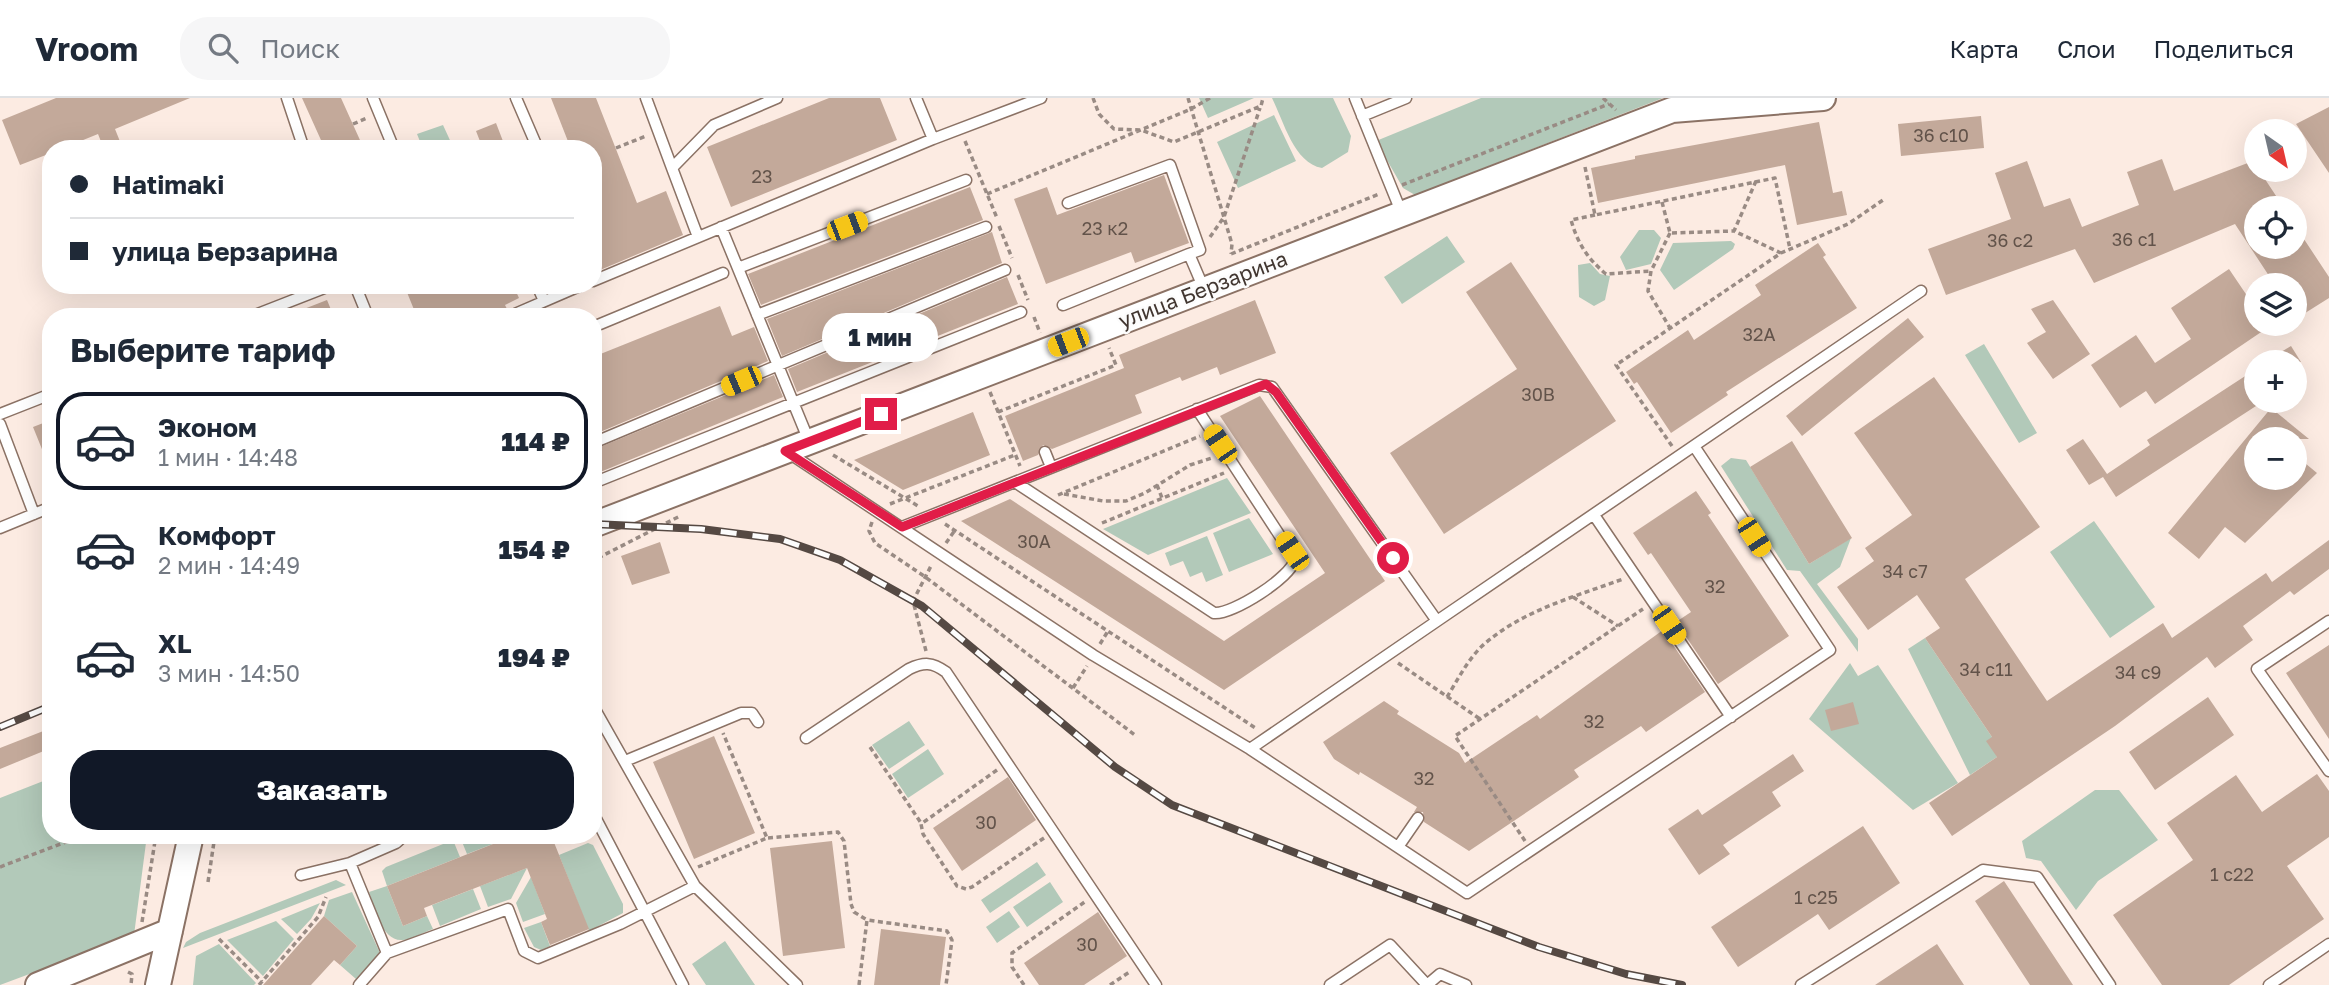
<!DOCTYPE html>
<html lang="ru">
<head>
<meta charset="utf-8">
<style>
	body { margin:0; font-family:"Golos Text",sans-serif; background:#f6f6f7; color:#1f2937; height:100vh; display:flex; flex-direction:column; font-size:26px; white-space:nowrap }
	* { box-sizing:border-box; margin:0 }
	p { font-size:23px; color:#747a83 }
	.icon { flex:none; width:38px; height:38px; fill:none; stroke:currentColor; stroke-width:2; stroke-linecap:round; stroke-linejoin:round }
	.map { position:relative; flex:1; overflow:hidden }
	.drawer { position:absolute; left:42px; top:210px; width:560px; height:536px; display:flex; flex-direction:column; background:#fff; border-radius:28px; box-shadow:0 7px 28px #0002 }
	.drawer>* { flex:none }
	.top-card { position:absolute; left:42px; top:42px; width:560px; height:154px; border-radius:28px; box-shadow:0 7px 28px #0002; display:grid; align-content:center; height:154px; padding:0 28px; background:#fff }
	.needle { width:46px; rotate:146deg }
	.controls { position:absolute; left:2244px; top:21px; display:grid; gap:14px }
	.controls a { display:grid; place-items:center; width:63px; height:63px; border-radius:50%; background:#fff; box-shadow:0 7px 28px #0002; font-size:35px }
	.end { position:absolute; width:32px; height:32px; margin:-16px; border:9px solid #e11d48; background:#fff; box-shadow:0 0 0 4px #fff }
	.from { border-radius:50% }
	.bubble { position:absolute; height:49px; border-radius:24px; background:#fff; box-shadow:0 7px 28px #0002; font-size:23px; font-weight:800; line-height:49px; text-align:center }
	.car { position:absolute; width:21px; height:42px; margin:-21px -10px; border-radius:9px; box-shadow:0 0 5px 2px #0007; background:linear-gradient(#f5c518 24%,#345 0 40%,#f5c518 0 76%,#345 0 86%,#f5c518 0) }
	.top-card b { display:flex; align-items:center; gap:24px; height:66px; font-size:26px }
	.top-card b+b { border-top:2px solid #e0e1e3 }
	.top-card i { width:18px; height:18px; background:#1f2937 }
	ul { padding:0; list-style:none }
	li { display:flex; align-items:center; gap:21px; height:98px; margin:0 14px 10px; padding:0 14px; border:4px solid transparent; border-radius:28px }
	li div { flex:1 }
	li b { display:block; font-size:26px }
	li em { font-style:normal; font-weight:800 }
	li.selected { border-color:#111827 }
	li>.icon { width:63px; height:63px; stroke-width:1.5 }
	h2 { padding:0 28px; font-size:32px; line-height:84px }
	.primary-button { display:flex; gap:14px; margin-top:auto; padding:14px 28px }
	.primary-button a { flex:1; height:80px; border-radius:28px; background:#111827; color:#fff; font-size:28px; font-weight:800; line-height:80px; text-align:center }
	header { display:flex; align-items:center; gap:42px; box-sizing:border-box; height:98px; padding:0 35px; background:#fff; border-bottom:2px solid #e0e1e3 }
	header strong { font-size:33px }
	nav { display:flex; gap:38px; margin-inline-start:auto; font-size:24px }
	.search { width:490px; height:63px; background:#f6f6f7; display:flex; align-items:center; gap:18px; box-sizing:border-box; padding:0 24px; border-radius:28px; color:#747a83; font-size:26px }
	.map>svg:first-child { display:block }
</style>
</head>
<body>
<header>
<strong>Vroom</strong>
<div class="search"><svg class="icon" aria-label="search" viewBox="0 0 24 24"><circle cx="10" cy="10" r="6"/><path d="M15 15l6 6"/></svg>Поиск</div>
<nav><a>Карта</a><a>Слои</a><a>Поделиться</a></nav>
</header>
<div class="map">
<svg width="2329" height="887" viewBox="0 0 2329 887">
	<rect width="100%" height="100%" fill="#fcebe2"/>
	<path fill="#b2c9b9" d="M1199,0H1254L1208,20Z
		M1272,0H1333L1351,38L1348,54L1322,70C1294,65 1284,24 1272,0Z
		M1481,0H1663L1415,97L1403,90L1376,43Z
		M1274,17L1296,63L1238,90L1217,44Z
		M443,27L454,51H423L417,36Z
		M1639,132H1654L1661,140L1651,166L1626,172L1620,159Z
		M1447,138L1465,164L1402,206L1384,179Z
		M1731,143L1735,146L1733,151L1674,192L1660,172L1673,145Z
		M1590,165L1600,176L1610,178L1605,202L1594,208L1579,199L1578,167Z
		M1984,246L2037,335L2019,345L1965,257Z
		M1731,360L1746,362L1809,466L1851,440L1840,469L1817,486L1858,541V554L1800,473L1787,472L1721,368Z
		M1227,380L1251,415L1148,457L1103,431Z
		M1249,420L1273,456L1229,474L1213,435Z
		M2094,423L2155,509L2110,540L2050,454Z
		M1207,438L1223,477L1206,484L1202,474L1190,479L1183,463L1170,468L1165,455Z
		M1925,540L1992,639L1997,659L1970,677L1908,551Z
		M1850,565L1858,578L1878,567L1958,685L1913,712L1809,621Z
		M909,623L925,647L889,671L872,647Z
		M928,651L944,676L908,700L892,676Z
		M51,680V737H147L134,837L0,887V700Z
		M2095,692H2119L2158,742L2098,783L2076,812L2041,763L2026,760L2022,743Z
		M467,737H516L467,756L460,739Z
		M453,742L460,759L387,788L403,828L427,818L433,831C424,834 411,842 402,842C381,843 375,809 369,794L387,788L382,773L386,769Z
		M588,745L593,747L623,806V815L589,833L559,757Z
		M1037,764L1046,777L990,815L981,802Z
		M527,770L511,801L488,809L480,788Z
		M531,779L545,816L523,824L516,805Z
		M336,782L346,787L183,850L186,844L200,835Z
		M1050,784L1063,804L1027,829L1013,809Z
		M473,791L481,811L440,828L432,807Z
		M352,794L380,855L356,881L340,867L357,848L324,818L329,802Z
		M320,805L311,821L297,836L281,821Z
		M1009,813L1020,829L997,845L986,829Z
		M276,823L294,841L263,878L227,842Z
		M541,824L550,848L541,852L534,849L524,830Z
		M725,843L755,887H706L692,866Z
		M219,846L256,885L254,887H193L196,858Z"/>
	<path fill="#c3a99a" d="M56,0H190L115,31L123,51H104L98,36L61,51H51V55L20,67L2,22Z
		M302,0H341L364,51H325Z
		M551,0H596L637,105L666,93L683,137L593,175V121L598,119L593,107V51H571Z
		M829,0H880L897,42L731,109L707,49Z
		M2329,9V75L2296,26Z
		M1981,18L1984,50L1901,58L1898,26Z
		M1819,24L1833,95L1842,93L1847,117L1797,127L1785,67L1598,105L1591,70L1635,61V58Z
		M496,25L506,51H483L476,33Z
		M2162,61L2174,93L2253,63L2256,72H2259L2284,110H2256V149H2294V126L2329,179V200L2294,222V187H2275L2235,126L2094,185L2075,151L1946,197L1928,151L2011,121L1995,75L2027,63L2044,109L2070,100L2082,129L2139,107L2127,74Z
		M1164,77L1189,145L1135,165L1131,154L1046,186L1014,101L1047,89L1057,117Z
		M970,89L983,122L761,207L748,176Z
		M992,134L1002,165L782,258L767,221Z
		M1818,145L1826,157L1823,159L1857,210L1726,294L1728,297L1671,335L1637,284L1634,286L1626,274L1688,232L1694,242L1761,197L1755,187Z
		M1511,164L1616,323L1444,436L1390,355L1517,271L1466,194Z
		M2229,171L2256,211V226H2273L2155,306L2146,293L2120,310L2091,267L2136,237L2155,265L2191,241L2171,210Z
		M1007,179L1018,206L797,294L788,271Z
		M404,187H513L519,200L505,207L507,211L495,219H417Z
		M327,202L334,219H286V218Z
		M1255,202L1276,255L1220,277L1217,269L1182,283L1180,279L1135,297L1142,315L1052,351L1043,347L1038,357L1023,363L1005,318L1124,270L1119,257Z
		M2053,202L2090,256L2053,281L2027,245L2046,234L2031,211Z
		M720,208L732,238L754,229L768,263L593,337V259Z
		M1908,220L1924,239L1802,338L1786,318Z
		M2291,248L2301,264H2265Z
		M2256,271V308L2116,399L2103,379L2089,387L2066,352L2083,341L2107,376L2150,347L2147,342Z
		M774,277L783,299L593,377V352Z
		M1934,279L2040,429L1965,481L2047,603L2163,525L2172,540L2266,475L2272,484L2329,442V471L2294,497L2290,493L2243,528L2253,542L2215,570L2207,559L2115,628L1952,738L1929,705L1997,659L1986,643L1992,639L1925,540L1940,530L1917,497L1868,532L1837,489L1874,463L1865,450L1912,417L1854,335Z
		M1260,298L1385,483L1224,592L961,423L1010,401L1224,543L1325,475L1220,318Z
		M2271,310L2309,341H2256V380H2294V356L2317,375L2245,445L2225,429L2199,461L2168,435Z
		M973,314L990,357L903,392L854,362Z
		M51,322V371H50L33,329Z
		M1792,343L1852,440L1809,466L1750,369Z
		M1696,393L1711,415L1708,417L1789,538L1718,586L1676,524L1691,514L1651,455L1648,457L1633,435Z
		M660,444L670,475L632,487L621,458Z
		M1663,532L1705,594L1646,634L1641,628L1574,672L1579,679L1469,753L1424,724L1423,714H1414L1417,709L1360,674L1359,677L1334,661L1323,644L1384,603L1399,613L1397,616L1459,655L1465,665L1537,617L1540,621Z
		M2329,547V641L2286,575Z
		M2208,599L2234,637L2155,692L2129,654Z
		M1853,604L1859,626L1831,633L1825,612Z
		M51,630V650L0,671V650Z
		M714,638L755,735L694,761L653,664Z
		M1793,656L1804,673L1772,694L1781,708L1723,747L1730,756L1699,777L1668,731L1698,711L1702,717Z
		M2317,676L2329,693V739L2287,768L2324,821L2229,887H2162L2113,817L2193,762L2167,725L2236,677L2262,714Z
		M1008,679L1036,722L962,773L933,730Z
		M1863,728L1900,785L1829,832L1818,816L1738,869L1711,829Z
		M516,737H551L589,831L550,847L541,824L547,821L527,770L424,810L427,818L403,828L387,788Z
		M832,743L845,850L783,858L770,750Z
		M2004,783L2073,887H2030L1975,803Z
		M1098,814L1127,858L1084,887H1039L1024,865Z
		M324,818L357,848L340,867L334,862L311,887H263Z
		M881,831L946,839L940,887H874Z
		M1937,846L1964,887H1875Z"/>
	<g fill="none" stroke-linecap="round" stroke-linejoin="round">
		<defs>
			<path id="service" d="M287,0L304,51
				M373,0L394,51
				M516,0L538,51
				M646,0L672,70
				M916,0L933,41
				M1355,0L1402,116
				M1362,18L1406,0
				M1068,105L1170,67L1200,152L1189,156
				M721,129L809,343
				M698,139L672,70L714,27L777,0
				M738,170L966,82
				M593,183L933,41L1041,0
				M355,187L368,219
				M537,187L544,203
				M1063,207L1189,156L1204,191
				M757,217L986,129
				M250,219L332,187
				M508,219L582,187
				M593,229L723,175
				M0,316L51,296
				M0,326L34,416
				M593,345L1005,172
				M1045,354L1051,369
				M789,355L1093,557L1250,651L1467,795L1830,552L1694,348
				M1015,384L1214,515C1232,517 1292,479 1295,461L1197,311
				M593,385L1021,214
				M1594,417L1731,619
				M902,429L1259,287L1272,289L1437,523L1250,651
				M0,430L51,409
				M1437,523L1921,193
				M2329,523L2257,571L2329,673
				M593,608L695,788L797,887
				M806,640L909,571C924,564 932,564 946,574L1156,887
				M625,663L741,615H752L758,624
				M593,715L683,887
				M1398,749L1418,720
				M350,765L396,745L405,737
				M301,777L350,765L387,855L508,811L524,853L538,860L620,826L695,788
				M359,887L387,855
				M1330,887L1390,847L1427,887L1440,876L1466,887
				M1801,887L1983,772L2037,779L2110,887
				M2269,887L2329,846"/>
			<path id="tertiary" d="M593,427L1672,12L1823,0
				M38,887L170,833
				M158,887L191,737"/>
		</defs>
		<use href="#service" stroke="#8b7265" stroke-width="13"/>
		<use href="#tertiary" stroke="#8b7265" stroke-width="28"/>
		<path stroke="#998b84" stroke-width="3.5" stroke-dasharray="5 3.5" stroke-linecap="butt" d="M1093,0L1099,16L1114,31L1141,32L1174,44L1261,8L1263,0
			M1188,0L1232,146L1231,156
			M1603,0L1616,12
			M353,26L367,20
			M965,43L997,120
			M616,50L646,38
			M1585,69L1595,117L1775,80L1790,151
			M1756,83L1734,133L1781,155
			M1402,87L1609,6
			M987,96L1191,11L1210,0
			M1662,104L1670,135L1734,133
			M1595,117L1571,122C1578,146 1587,160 1606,176L1651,173
			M999,128L1012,160
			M1670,135L1651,173L1648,193L1670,230
			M1210,139L1224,119L1260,10
			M1231,156L1379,96
			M1018,177L1028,202
			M1034,219L1040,235
			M990,294L1020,368
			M998,314L1116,267L1109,250
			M1672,348L1616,267L1781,155L1848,126L1883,102
			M833,357L918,408
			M1157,387L1162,400
			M1064,396L1103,403H1126L1145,395L1190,367L1212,360
			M1058,397L1200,338
			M890,406L1015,357
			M872,424L869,433L875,445L924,478L1135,637
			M1102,425L1224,375
			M945,426L1257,631
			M946,445L955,432
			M598,460L680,418
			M1573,499L1618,528
			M1100,546L1108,533
			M926,553L913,503L932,466
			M1398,565L1480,621
			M1073,590L1087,568
			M1447,599C1457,583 1467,563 1481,549C1520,513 1574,499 1623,481
			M870,649L921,725
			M997,672L921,726L923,736L957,788L966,791L972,789L1044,740
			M768,740L838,734L844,743L851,806L854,814L867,822
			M1525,743L1455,638L1643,511
			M0,769L84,737
			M698,769L767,740L723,635
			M208,784L215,737
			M142,824L156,737
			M219,841L262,884
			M128,874L132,876L131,887
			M259,887L318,819L326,799
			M859,887L867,822L947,833L952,842L946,887
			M1024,887L1012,869V855L1086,803
			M1110,887L1131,873"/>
		<use href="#service" stroke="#fff" stroke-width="10"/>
		<use href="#tertiary" stroke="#fff" stroke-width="24"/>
		<defs>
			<path id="rail" d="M593,426L701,431L780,441L840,462L922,508L1115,669L1172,707L1539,849L1626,876L1682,887
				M0,629L51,608"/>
		</defs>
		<use href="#rail" stroke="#554943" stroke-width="8"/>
		<use href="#rail" stroke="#fcfcfc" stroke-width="5" stroke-dasharray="16" stroke-linecap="butt"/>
	</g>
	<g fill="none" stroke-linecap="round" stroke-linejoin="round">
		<path stroke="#e11d48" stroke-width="9" d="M881,316L785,353L902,429L1266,286L1276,294L1393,460"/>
	</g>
	<g text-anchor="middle" stroke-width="5" stroke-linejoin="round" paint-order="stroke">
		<g font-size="18" fill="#62534a">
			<text x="1941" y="44">36 с10</text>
			<text x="762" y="85">23</text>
			<text x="1105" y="137">23 к2</text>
			<text x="2134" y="148">36 с1</text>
			<text x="2010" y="149">36 с2</text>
			<text x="1759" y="243">32А</text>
			<text x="1538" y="303">30В</text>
			<text x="1034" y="450">30А</text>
			<text x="1905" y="480">34 с7</text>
			<text x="1715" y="495">32</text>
			<text x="1986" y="578">34 с11</text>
			<text x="2138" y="581">34 с9</text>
			<text x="1594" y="630">32</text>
			<text x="1424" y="687">32</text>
			<text x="986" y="731">30</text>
			<text x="2232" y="783">1 с22</text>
			<text x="1816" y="806">1 с25</text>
			<text x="1087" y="853">30</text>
		</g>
		<g font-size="21" fill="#413630" stroke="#fcfcfc">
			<text transform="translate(1203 192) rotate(-21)" y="7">улица Берзарина</text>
		</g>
	</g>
</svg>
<div class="controls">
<a><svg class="needle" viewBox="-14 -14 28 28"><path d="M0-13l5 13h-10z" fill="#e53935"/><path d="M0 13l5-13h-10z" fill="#747a83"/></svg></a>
<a><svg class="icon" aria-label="locate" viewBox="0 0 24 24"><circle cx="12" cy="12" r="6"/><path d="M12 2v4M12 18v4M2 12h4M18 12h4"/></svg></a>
<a><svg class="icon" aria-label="layers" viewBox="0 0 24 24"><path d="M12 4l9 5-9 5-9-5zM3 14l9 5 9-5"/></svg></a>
<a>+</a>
<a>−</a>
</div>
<i class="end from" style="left:1393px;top:460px"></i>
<i class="end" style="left:881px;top:316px"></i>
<div class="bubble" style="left:822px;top:215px;width:116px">1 мин</div>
<i class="car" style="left:847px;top:128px;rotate:69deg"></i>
<i class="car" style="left:1068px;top:244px;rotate:249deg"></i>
<i class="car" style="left:741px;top:283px;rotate:247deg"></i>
<i class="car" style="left:1220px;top:346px;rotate:326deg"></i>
<i class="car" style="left:1754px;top:439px;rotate:147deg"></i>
<i class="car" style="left:1292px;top:453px;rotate:326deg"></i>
<i class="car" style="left:1669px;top:527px;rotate:146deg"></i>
<div class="top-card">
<b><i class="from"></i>Hatimaki</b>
<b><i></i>улица Берзарина</b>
</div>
<section class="drawer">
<h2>Выберите тариф</h2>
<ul>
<li class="selected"><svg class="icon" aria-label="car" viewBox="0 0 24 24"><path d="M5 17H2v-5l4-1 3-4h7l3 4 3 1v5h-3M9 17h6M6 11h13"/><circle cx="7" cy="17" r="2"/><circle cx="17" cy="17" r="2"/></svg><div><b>Эконом</b><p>1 мин · 14:48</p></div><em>114 ₽</em></li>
<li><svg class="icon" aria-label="car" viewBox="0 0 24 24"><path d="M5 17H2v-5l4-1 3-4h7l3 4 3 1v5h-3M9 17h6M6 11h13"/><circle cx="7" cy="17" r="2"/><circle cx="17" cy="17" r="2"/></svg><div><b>Комфорт</b><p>2 мин · 14:49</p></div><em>154 ₽</em></li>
<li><svg class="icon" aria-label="car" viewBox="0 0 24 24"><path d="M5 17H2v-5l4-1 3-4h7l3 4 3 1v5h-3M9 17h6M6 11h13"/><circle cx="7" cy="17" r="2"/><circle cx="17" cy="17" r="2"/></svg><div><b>XL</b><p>3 мин · 14:50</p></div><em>194 ₽</em></li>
</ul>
<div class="primary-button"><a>Заказать</a></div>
</section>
</div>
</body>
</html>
